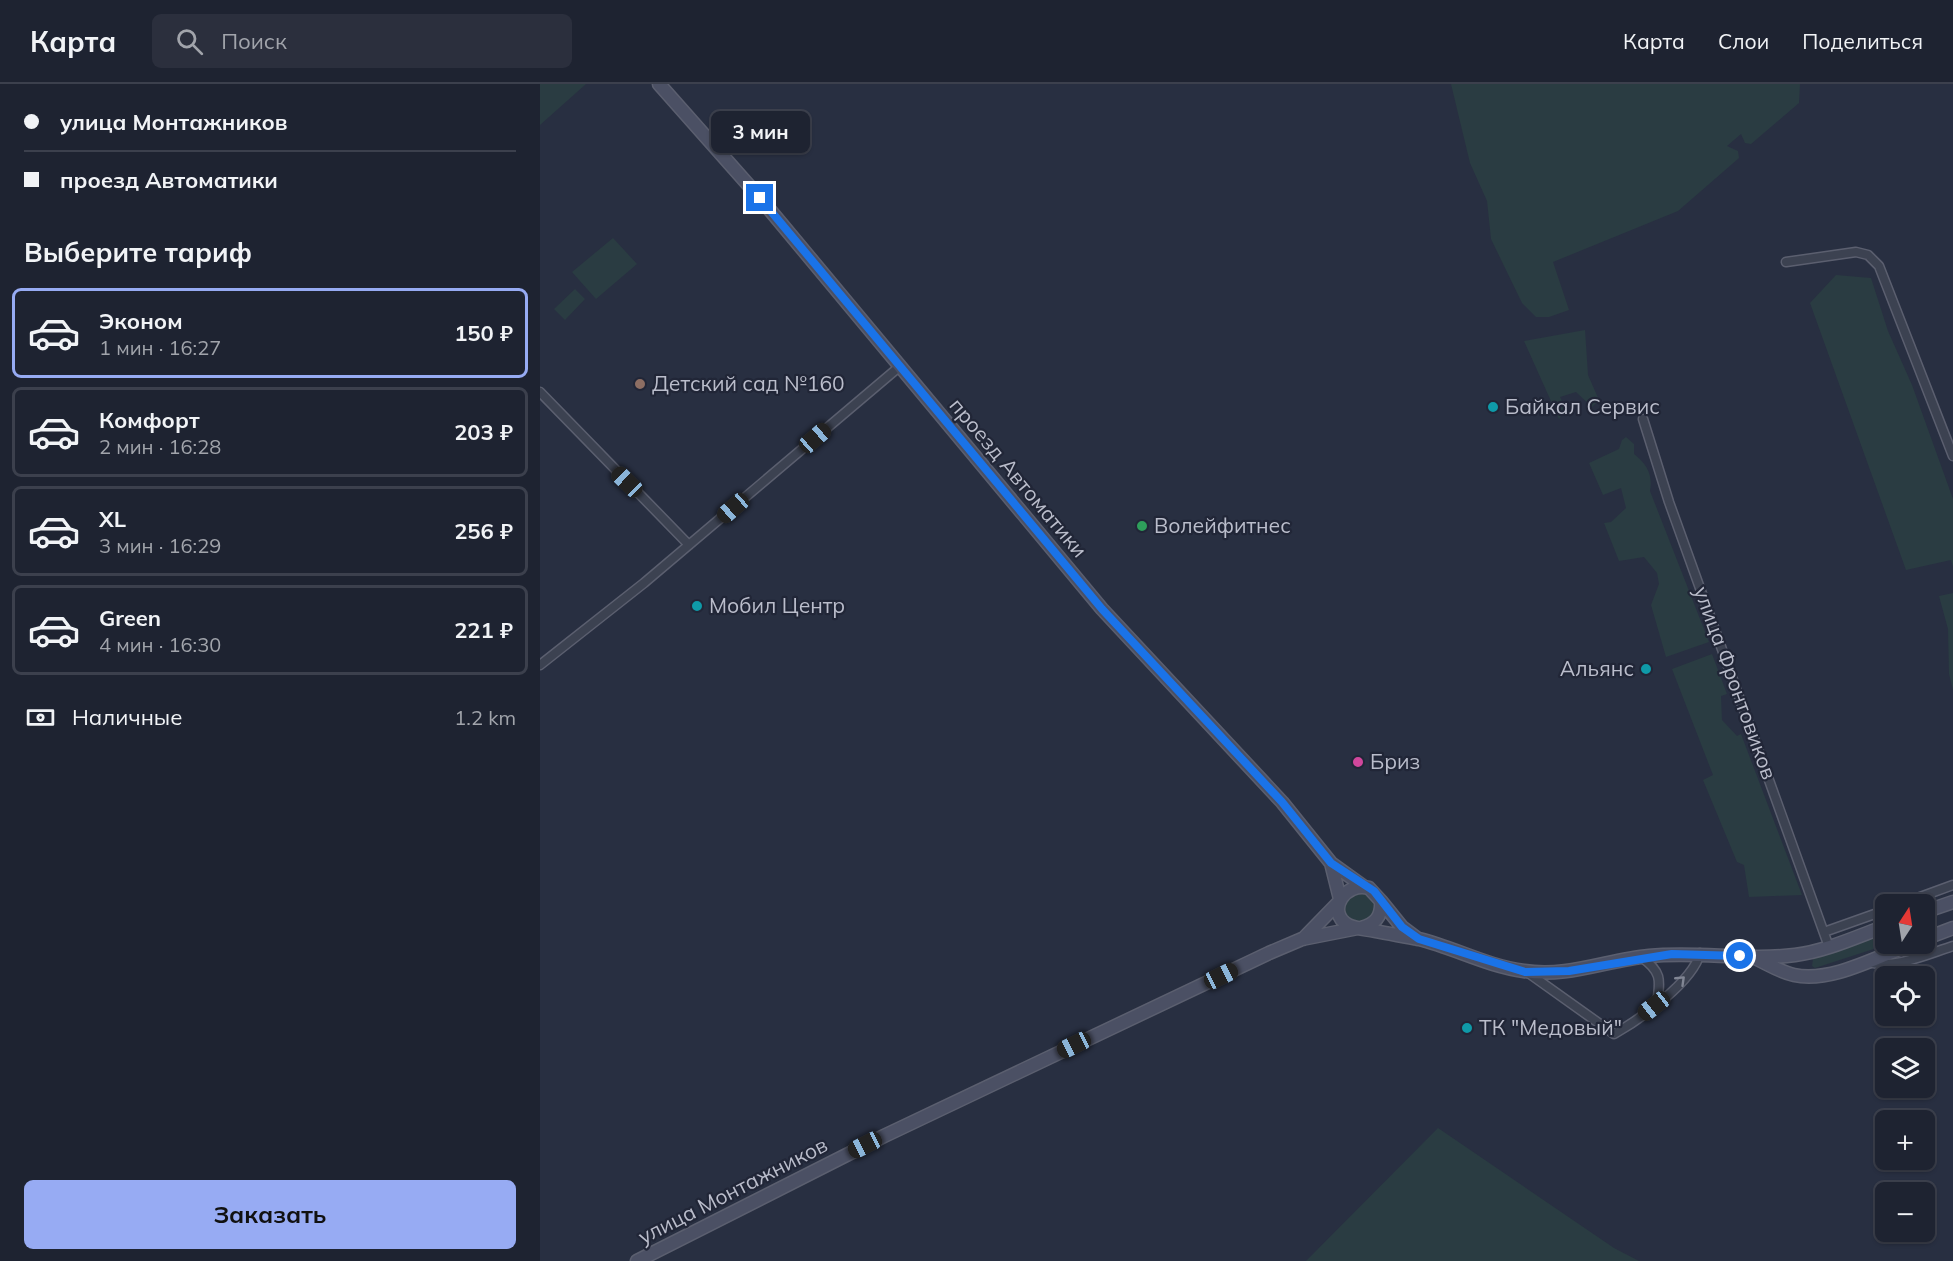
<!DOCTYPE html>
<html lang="ru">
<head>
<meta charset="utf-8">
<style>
	body { margin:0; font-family:Mulish,sans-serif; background:#2b2f3d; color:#f1f3f6; height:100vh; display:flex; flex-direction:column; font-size:22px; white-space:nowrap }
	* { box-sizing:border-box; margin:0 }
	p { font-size:20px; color:#a1a4ab }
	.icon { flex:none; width:33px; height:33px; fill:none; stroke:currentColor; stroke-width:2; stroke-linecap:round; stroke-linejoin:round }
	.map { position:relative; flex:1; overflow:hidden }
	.details { display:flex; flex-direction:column; background:#1e2331; width:540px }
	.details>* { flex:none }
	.guide { display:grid; align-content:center; height:132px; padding:0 24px; background:#1e2331 }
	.needle { width:39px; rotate:12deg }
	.buttons { position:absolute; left:1335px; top:810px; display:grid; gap:12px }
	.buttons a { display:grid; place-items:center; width:60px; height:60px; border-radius:9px; background:#1e2331; box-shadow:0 2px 4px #0004,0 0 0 2px #3c404d; font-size:30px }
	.end { position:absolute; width:27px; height:27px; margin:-14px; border:8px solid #1a73e8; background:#fff; box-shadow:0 0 0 3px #fff }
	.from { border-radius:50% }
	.bubble { position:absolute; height:42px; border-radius:9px; background:#1e2331; box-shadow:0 2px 4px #0004,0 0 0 2px #3c404d; font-size:20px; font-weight:700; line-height:42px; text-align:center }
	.car { position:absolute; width:18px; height:36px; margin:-18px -9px; border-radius:8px; box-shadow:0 0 4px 2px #0007; background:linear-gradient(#222 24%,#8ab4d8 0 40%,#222 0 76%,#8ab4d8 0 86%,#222 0) }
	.guide b { display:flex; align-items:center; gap:21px; height:57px; font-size:22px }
	.guide b+b { border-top:2px solid #3c404d }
	.guide i { width:15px; height:15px; background:#f1f3f6 }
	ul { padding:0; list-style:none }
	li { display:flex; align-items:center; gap:18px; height:90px; margin:0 12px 9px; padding:0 12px; border:3px solid #3c404d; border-radius:9px }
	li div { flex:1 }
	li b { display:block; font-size:22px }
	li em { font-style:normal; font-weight:700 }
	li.on { border-color:#97abf3 }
	li>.icon { width:54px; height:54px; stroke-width:1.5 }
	h2 { padding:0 24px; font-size:27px; line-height:72px }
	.pay { display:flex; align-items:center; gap:15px; height:66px; padding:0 24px; font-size:22px }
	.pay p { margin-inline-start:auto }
	.action { display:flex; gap:12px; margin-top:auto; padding:12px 24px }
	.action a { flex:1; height:69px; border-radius:9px; background:#97abf3; color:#111; font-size:24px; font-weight:700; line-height:69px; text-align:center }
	header { display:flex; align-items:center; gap:36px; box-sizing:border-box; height:84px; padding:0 30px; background:#1e2331; border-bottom:2px solid #3c404d }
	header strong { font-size:28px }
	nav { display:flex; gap:33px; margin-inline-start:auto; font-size:21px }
	.search { width:420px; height:54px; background:#2b2f3d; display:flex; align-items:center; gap:15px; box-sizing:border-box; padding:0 21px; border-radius:9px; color:#a1a4ab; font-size:22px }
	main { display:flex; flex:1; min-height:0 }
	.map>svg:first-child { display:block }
</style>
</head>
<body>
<header>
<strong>Карта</strong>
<div class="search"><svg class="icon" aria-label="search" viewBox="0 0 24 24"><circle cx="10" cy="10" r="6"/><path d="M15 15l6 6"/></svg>Поиск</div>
<nav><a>Карта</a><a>Слои</a><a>Поделиться</a></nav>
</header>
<main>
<section class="details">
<div class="guide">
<b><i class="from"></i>улица Монтажников</b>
<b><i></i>проезд Автоматики</b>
</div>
<h2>Выберите тариф</h2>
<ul>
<li class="on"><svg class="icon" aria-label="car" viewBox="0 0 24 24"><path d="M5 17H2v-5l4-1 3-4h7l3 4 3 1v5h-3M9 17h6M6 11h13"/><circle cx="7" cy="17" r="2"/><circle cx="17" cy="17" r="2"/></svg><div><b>Эконом</b><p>1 мин · 16:27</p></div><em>150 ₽</em></li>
<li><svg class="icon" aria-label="car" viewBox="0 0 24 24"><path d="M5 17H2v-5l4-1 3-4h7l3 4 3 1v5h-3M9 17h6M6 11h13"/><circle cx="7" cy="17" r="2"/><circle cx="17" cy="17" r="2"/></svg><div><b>Комфорт</b><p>2 мин · 16:28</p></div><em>203 ₽</em></li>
<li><svg class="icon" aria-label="car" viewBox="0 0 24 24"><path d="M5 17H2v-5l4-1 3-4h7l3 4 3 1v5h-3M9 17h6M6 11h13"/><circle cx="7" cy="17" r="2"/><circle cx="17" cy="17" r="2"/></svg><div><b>XL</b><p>3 мин · 16:29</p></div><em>256 ₽</em></li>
<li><svg class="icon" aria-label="car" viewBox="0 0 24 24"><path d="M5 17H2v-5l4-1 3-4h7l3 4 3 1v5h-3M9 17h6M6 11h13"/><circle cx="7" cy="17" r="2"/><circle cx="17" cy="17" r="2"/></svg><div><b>Green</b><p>4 мин · 16:30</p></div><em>221 ₽</em></li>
</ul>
<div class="pay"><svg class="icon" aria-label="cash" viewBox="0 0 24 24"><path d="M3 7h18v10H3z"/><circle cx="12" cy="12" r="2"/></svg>Наличные<p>1.2 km</p></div>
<div class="action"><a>Заказать</a></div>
</section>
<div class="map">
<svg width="1413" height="1177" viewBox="0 0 1413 1177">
	<rect width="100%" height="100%" fill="#282f41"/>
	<path fill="#2a3c42" d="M0,0H46L0,41Z
		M911,0H1260L1259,19L1211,60L1205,59L1201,50L1187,62L1198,67L1199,74L1138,127L1013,178L1029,226L1009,233H996L982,219L951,155L947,117L930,79Z
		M73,154L97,180L56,215L32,188Z
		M1296,191L1331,194L1348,247L1372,301L1413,415V483L1411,476L1366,486L1270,219Z
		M35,205L45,215L25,236L14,225Z
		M1045,246L1048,291L1059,316L1052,323L1036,308L1020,313L1026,325L1019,335L984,257Z
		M1086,353L1094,360V370C1107,380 1113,391 1110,407L1169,558L1126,573L1111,521L1119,500L1117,489L1104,473L1079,477L1064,439L1071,438L1086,424L1081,404L1063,411L1049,379L1079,365L1082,356Z
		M1413,509V606L1409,590L1408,545L1399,512Z
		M1172,570L1187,610L1181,612L1182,636L1197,652L1201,650L1262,811L1209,813L1204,781L1197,778L1163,696L1173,691L1132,585Z
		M804 823a15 15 0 1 1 30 0a15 15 0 1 1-30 0Z
		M1345,850L1346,860H1349L1275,884L1272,882L1273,875Z
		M898,1044L1074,1164L1099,1177H766Z"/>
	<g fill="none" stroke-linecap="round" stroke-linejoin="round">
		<defs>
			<path id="minor" d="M1246,178L1316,168L1328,171L1339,182L1413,372
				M0,308L149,461
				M1103,335L1129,418L1289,863
				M0,581L104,499L359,283
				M1361,820L1413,801
				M1284,848L1346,826
				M1101,873C1121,887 1121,895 1117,919
				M1327,878C1356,885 1385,871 1413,862
				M987,888L1074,950C1099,936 1153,898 1160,869"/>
			<path id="secondary" d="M119,0L220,114L562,525L742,718L791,779L823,802
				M791,779L800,815
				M841,817L862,843L878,855
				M1384,828L1413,818
				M821,844C836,840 842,832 841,817L829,804C806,797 785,827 808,841C816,845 826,845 835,847C849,850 865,852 879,855C915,864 947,882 984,887C1027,894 1067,876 1109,872C1158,867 1206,877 1255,871C1286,867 1316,853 1346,842
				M763,855L799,818
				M1384,855L1413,844
				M1215,874C1228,880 1240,888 1254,891C1292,899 1338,872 1372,860
				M97,1177L344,1052L729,869L762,855L818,844"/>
		</defs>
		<use href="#minor" stroke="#5b5f6f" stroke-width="11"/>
		<use href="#secondary" stroke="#5b5f6f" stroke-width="15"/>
		<use href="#minor" stroke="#3c4251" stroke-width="8"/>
		<use href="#secondary" stroke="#4b5064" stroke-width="12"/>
	</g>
	<defs><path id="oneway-chevron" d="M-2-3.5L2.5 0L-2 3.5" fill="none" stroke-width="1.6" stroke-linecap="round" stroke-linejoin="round" transform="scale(1.5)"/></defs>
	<use stroke="#818694" href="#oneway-chevron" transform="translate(1141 896) rotate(-44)"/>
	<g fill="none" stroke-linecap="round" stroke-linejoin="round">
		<path stroke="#1a73e8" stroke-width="8" d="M220,114L562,525L742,718L791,779L834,807L862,843L879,855L985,888L1029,887L1132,870L1200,872"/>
	</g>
	<circle fill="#8d6e63" stroke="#212637" stroke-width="2" cx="100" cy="300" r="6"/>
	<g fill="#0f9aa8" stroke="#212637" stroke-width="2">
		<circle cx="953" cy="323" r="6"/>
		<circle cx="157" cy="522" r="6"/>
		<circle cx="1106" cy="585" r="6"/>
		<circle cx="927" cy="944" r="6"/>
	</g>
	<circle fill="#2e9e5b" stroke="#212637" stroke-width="2" cx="602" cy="442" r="6"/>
	<circle fill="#d1479c" stroke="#212637" stroke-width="2" cx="818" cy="678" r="6"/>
	<g text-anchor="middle" stroke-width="4.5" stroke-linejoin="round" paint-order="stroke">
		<g font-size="21" fill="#babdcb" stroke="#212637" text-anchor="start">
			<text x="112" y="307">Детский сад №160</text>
			<text x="965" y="330">Байкал Сервис</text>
			<text x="614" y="449">Волейфитнес</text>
			<text x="169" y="529">Мобил Центр</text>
			<text x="1094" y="592" text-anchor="end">Альянс</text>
			<text x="830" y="685">Бриз</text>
			<text x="939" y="951">ТК "Медовый"</text>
		</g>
		<g font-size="21" fill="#babdcb" stroke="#212637">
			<text transform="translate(478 394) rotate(50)" y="7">проезд Автоматики</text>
			<text transform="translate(1195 599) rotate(70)" y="7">улица Фронтовиков</text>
			<text transform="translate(193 1107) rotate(-27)" y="7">улица Монтажников</text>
		</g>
	</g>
</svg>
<div class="buttons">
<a><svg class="needle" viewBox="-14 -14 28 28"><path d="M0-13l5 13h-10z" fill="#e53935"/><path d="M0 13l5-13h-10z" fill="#a1a4ab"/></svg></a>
<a><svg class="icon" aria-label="locate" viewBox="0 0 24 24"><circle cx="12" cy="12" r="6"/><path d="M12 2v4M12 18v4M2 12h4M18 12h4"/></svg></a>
<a><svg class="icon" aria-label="layers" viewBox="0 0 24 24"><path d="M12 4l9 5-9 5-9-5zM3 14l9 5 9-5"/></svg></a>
<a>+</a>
<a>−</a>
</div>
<i class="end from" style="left:1200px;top:872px"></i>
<i class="end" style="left:220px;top:114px"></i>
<div class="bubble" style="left:171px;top:27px;width:99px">3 мин</div>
<i class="car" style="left:275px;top:354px;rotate:49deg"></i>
<i class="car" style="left:87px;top:398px;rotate:314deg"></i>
<i class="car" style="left:193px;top:424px;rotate:229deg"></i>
<i class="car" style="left:681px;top:892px;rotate:64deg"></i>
<i class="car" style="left:1114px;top:922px;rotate:232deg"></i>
<i class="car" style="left:534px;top:961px;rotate:244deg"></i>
<i class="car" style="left:325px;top:1061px;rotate:243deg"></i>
</div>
</main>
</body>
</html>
